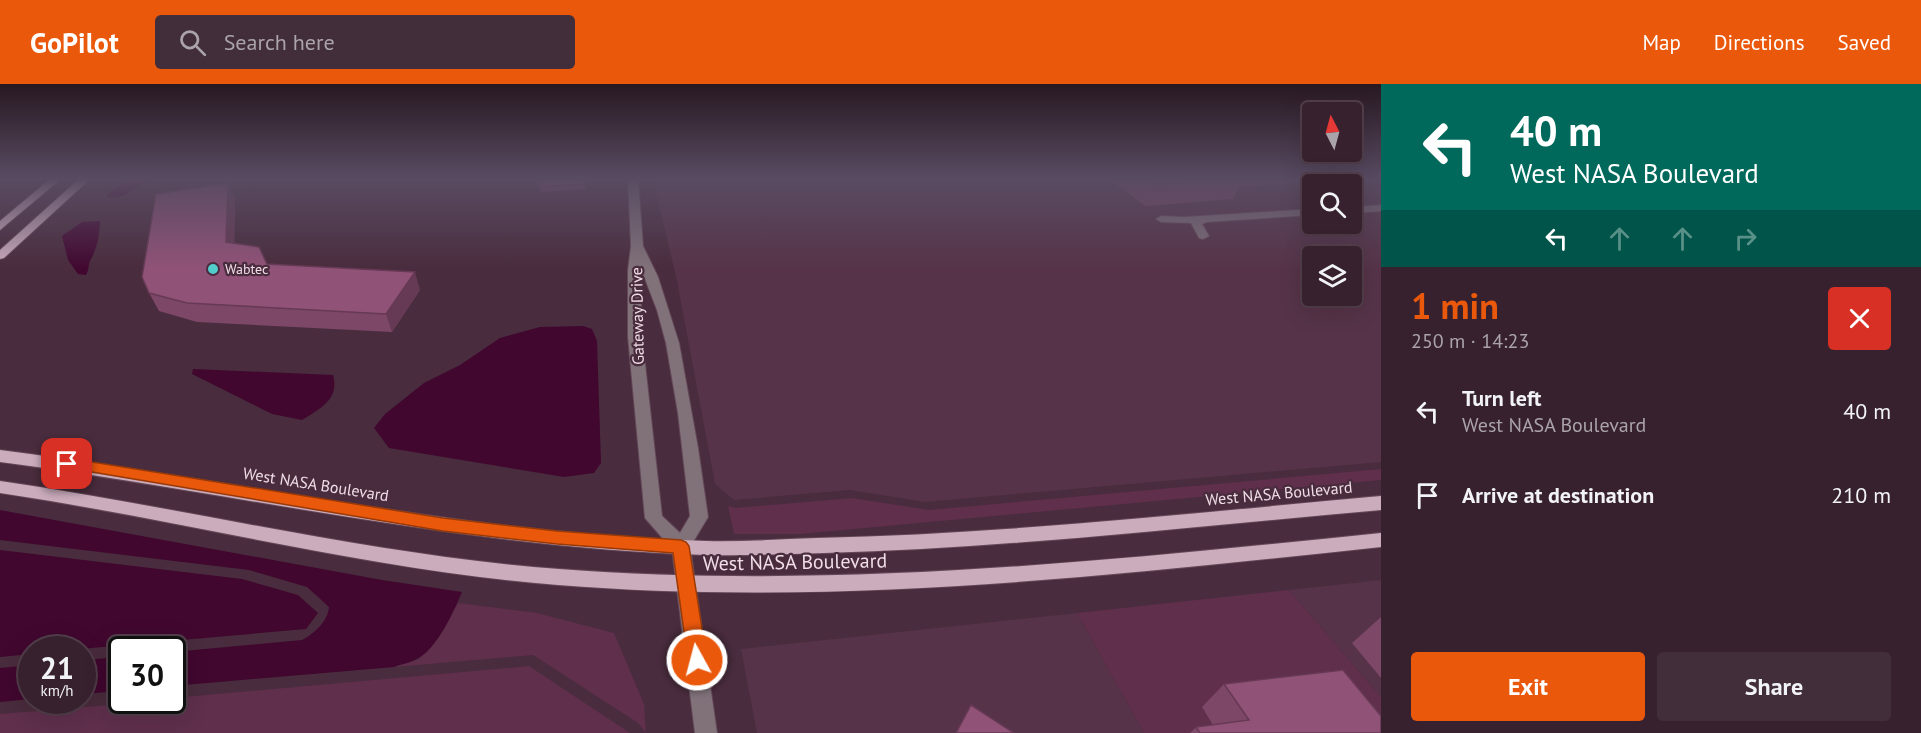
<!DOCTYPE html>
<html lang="en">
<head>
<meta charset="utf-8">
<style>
  :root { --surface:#37212e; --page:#422e3a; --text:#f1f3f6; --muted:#aaa3aa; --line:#513e4a; --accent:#ea580c }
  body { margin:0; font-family:"PT Sans",sans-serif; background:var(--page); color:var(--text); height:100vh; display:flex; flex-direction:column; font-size:22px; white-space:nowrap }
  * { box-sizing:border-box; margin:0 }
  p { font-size:20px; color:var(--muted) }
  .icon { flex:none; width:33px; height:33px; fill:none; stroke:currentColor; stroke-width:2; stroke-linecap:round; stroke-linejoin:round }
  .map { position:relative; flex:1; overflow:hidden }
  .side { display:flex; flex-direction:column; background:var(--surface); width:540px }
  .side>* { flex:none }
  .guide { background:#00695c; color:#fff; overflow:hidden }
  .needle { width:39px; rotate:354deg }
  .fabs { position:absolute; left:1302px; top:18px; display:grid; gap:12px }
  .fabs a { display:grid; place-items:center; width:60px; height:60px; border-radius:6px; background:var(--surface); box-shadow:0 6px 24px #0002,0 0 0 2px var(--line); font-size:30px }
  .speed { position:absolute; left:18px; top:552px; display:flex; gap:12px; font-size:30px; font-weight:700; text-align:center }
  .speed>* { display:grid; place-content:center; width:78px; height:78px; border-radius:50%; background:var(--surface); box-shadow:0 6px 24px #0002,0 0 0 2px var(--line); line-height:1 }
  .speed small { font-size:15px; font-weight:400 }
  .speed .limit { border:3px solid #111; border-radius:9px; background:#fff; color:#111 }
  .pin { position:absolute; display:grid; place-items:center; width:51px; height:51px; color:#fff; margin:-26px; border-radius:12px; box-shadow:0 3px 9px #0006 }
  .me { position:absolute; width:66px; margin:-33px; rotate:353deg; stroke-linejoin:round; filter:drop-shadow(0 0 4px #0008) }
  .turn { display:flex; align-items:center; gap:21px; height:126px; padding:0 30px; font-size:27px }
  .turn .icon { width:78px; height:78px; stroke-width:2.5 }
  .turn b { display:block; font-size:42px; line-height:51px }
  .lanes { display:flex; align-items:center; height:57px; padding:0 30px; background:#0003; justify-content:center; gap:30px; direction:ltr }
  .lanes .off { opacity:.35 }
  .round { display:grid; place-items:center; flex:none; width:63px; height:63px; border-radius:6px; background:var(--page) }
  .headline { display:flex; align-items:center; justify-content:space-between; height:102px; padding:0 30px }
  h1 { font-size:36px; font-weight:800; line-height:45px; color:var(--accent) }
  .action { display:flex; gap:12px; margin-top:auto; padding:12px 30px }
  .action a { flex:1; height:69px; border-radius:6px; background:var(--accent); color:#fff; font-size:24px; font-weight:800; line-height:69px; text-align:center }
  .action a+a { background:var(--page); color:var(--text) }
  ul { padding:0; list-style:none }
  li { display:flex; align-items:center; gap:18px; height:84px; padding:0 30px }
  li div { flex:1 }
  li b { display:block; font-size:22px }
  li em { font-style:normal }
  header { display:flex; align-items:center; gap:36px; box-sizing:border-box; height:84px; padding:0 30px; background:var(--accent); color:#fff }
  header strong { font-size:28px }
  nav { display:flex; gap:33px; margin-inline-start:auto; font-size:21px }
  .search { width:420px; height:54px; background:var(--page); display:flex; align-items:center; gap:15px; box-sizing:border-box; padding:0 21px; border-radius:6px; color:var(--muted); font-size:22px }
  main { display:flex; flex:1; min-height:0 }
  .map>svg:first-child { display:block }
  .built { fill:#563348; fill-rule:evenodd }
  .green { fill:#5f2f4c }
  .water { fill:#41072f }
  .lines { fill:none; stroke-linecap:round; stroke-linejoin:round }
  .minor-casing { stroke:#644858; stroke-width:2 }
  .major-casing { stroke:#644858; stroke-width:2 }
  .minor { fill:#81727a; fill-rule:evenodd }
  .major { fill:#cbacbd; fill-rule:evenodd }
  .wall { fill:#7d4767 }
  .shaded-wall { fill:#663954 }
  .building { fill:#915278; stroke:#663954; stroke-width:1.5 }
  .route { fill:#ea580c; stroke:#983908; stroke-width:1.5 }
  .poi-dot { fill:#52cdcc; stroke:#492c3d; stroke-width:2 }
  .labels { text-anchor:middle; stroke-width:4.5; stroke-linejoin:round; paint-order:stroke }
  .far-poi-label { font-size:14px; fill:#f0dde7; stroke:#492c3d; text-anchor:start }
  .street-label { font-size:16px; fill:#f0dde7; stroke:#492c3d }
  .near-street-label { font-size:20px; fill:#f0dde7; stroke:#492c3d }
</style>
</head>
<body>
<header>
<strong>GoPilot</strong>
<div class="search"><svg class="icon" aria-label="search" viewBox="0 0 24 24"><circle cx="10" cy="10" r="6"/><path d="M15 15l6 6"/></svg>Search here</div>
<nav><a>Map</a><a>Directions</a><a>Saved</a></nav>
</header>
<main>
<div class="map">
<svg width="1381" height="649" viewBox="0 0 1381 649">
  <rect width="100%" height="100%" fill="#492c3d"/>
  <path class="built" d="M 653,95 L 1381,95 L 1381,378 L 925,418 L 850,406 L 734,416 L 715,400 L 677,197 ZM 1312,100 L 1352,100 L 1352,140 L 1312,140 ZM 1312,172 L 1352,172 L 1352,212 L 1312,212 Z
    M 1381,496 L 1381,613 L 1289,506 Z
    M 1077,529 L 1144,649 L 757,649 L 741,565 Z"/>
  <path class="green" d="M 1381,385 L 1381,396 L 801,450 L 734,450 L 728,422 L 735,424 L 852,414 L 929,426 Z
    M 1289,506 L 1381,613 L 1381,649 L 1144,649 L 1077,529 Z
    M 458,519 L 537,529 L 614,549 L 644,620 L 646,649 L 638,639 L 533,571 L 394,583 L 419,575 L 437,555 Z
    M 529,582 L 630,649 L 0,649 L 0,630 L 172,616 L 173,614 Z"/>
  <path class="water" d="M 128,95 L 153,95 L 123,112 L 108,114 L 107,111 Z
    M 100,137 C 99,153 98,162 90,177 C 88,182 89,186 86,191 L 78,190 L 68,176 L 62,152 L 82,138 Z
    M 583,242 L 592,245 L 597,257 L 601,379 L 594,389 L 564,393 L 389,364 L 374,344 L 385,330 L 424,299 L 460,281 L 500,254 L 540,243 Z
    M 193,285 L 333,291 C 340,315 320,325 302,336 L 272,330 L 192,290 Z
    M 0,426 L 382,496 L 462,508 C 454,527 437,565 417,575 C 410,579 401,580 394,583 L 173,602 L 173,568 L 302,556 C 314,550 328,537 329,523 L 307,503 L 249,486 L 0,456 Z
    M 0,466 L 242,495 L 298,511 L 318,529 L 306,545 L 80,565 L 32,566 L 31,570 L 0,573 Z
    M 121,573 L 121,607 L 83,610 L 83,576 Z
    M 31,581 L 31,615 L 0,618 L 0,584 Z"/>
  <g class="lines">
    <g class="minor-casing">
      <path id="minor" d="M 628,95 L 638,95 L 643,162 L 658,193 L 679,259 L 698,364 L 708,433 L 690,463 L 717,649 L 695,649 L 672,465 L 645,434 L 628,253 L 628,186 L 631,162 ZM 640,182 L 657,226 L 666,259 L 678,329 L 690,432 L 680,449 L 662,432 L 642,253 Z
        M 1381,121 L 1381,127 L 1352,129 L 1352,123 Z
        M 1312,125 L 1312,131 L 1207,138 L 1202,140 L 1209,152 L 1203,155 L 1199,154 L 1191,139 L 1161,138 L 1156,135 L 1161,132 L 1184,133 Z"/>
    </g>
    <g class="major-casing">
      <path id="major" d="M 50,95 L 61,95 L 0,146 L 0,137 Z
        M 79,95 L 90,95 L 4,174 L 0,175 L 0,166 Z
        M 0,366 C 235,396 468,450 706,457 C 743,458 780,455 817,454 C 1006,450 1193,429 1381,412 L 1381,426 C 1196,442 1010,464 824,469 C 785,470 745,472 706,471 C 468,464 235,409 0,378 Z
        M 0,397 C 187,424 370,471 559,485 C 834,506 1108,477 1381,449 L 1381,463 C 1108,492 834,523 558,501 C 370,486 187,437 0,409 Z"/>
    </g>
    <use href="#minor" class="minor"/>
    <use href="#major" class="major"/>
  </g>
  <path class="wall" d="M 536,95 L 585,95 L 586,105 L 541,108 L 540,102 L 536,101 Z
    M 1110,95 L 1333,95 L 1333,96 L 1239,103 L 1233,115 L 1145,122 Z
    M 228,99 L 235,115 L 234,160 L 267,180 L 420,206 L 392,248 L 197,238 L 159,227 L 149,209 Z
    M 1381,533 L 1381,594 L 1352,559 Z
    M 1224,600 L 1381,649 L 1190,649 L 1196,643 L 1213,641 L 1202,623 Z"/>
  <path class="shaded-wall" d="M 228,99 L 235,115 L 234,176 L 226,158 Z
    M 415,188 L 420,206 L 392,248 L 386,230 Z"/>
  <path class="building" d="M 536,95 L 585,95 L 586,100 L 540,103 L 541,96 Z
    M 1147,95 L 1224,95 L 1155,100 Z
    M 228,99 L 226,158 L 259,163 L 267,180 L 415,188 L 386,230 L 187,219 L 149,209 L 142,193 L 156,110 Z
    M 1343,586 L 1381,632 L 1381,649 L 1200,649 L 1196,643 L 1249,636 L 1224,600 Z
    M 971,621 L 1014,649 L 956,649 Z"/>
  <linearGradient id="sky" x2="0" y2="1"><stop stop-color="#281822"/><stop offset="0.51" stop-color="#594b62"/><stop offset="1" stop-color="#594b62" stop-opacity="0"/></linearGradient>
  <rect width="1381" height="186" fill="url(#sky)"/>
  <path class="route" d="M 67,374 L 443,434 L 557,447 L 681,456 L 686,458 L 689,462 L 707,576 L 704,583 L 697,585 L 691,583 L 688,576 L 673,469 L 557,460 L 443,447 L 62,383 L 60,380 L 62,376 Z"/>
  <circle class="poi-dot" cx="213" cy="185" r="6"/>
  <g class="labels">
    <g class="far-poi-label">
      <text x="225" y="190">Wabtec</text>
    </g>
    <g class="street-label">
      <text transform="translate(637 232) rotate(-91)" y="6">Gateway Drive</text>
      <text transform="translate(316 400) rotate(9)" y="6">West NASA Boulevard</text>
      <text transform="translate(1279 409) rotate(-5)" y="6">West NASA Boulevard</text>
    </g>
    <g class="near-street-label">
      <text transform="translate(795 478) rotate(-1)" y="7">West NASA Boulevard</text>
    </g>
  </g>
</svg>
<div class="fabs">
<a><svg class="needle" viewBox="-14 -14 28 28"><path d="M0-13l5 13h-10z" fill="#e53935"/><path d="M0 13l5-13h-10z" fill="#aaa3aa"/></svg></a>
<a><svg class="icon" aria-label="search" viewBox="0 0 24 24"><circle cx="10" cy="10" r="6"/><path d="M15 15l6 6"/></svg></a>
<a><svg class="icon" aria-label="layers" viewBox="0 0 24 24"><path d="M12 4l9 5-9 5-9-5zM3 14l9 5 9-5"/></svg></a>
</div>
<div class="speed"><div>21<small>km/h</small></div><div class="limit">30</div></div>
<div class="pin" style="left:67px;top:380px;background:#d93025"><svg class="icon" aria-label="arrive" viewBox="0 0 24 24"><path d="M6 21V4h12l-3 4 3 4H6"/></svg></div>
<svg class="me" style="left:697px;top:576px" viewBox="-20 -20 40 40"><circle r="17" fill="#ea580c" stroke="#fff" stroke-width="3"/><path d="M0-11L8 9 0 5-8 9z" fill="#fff"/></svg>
</div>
<section class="side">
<div class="guide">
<div class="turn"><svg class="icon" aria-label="left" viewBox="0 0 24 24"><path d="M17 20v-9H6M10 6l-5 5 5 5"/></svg><div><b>40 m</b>West NASA Boulevard</div></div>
<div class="lanes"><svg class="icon" aria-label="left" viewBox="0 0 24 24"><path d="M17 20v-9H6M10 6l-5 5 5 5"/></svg><svg class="icon off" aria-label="ahead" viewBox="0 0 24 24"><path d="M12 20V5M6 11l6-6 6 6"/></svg><svg class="icon off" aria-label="ahead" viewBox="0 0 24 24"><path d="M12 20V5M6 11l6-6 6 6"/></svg><svg class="icon off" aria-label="right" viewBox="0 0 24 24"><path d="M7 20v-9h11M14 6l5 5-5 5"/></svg></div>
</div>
<div class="headline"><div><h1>1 min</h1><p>250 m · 14:23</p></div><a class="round" style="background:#d93025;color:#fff"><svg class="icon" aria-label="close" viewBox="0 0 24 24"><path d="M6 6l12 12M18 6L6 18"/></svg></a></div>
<ul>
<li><svg class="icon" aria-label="left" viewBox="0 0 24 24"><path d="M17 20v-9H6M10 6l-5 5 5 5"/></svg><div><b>Turn left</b><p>West NASA Boulevard</p></div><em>40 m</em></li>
<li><svg class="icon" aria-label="arrive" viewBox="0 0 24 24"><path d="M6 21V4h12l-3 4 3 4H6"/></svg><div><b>Arrive at destination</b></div><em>210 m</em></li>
</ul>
<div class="action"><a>Exit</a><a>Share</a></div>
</section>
</main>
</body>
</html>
